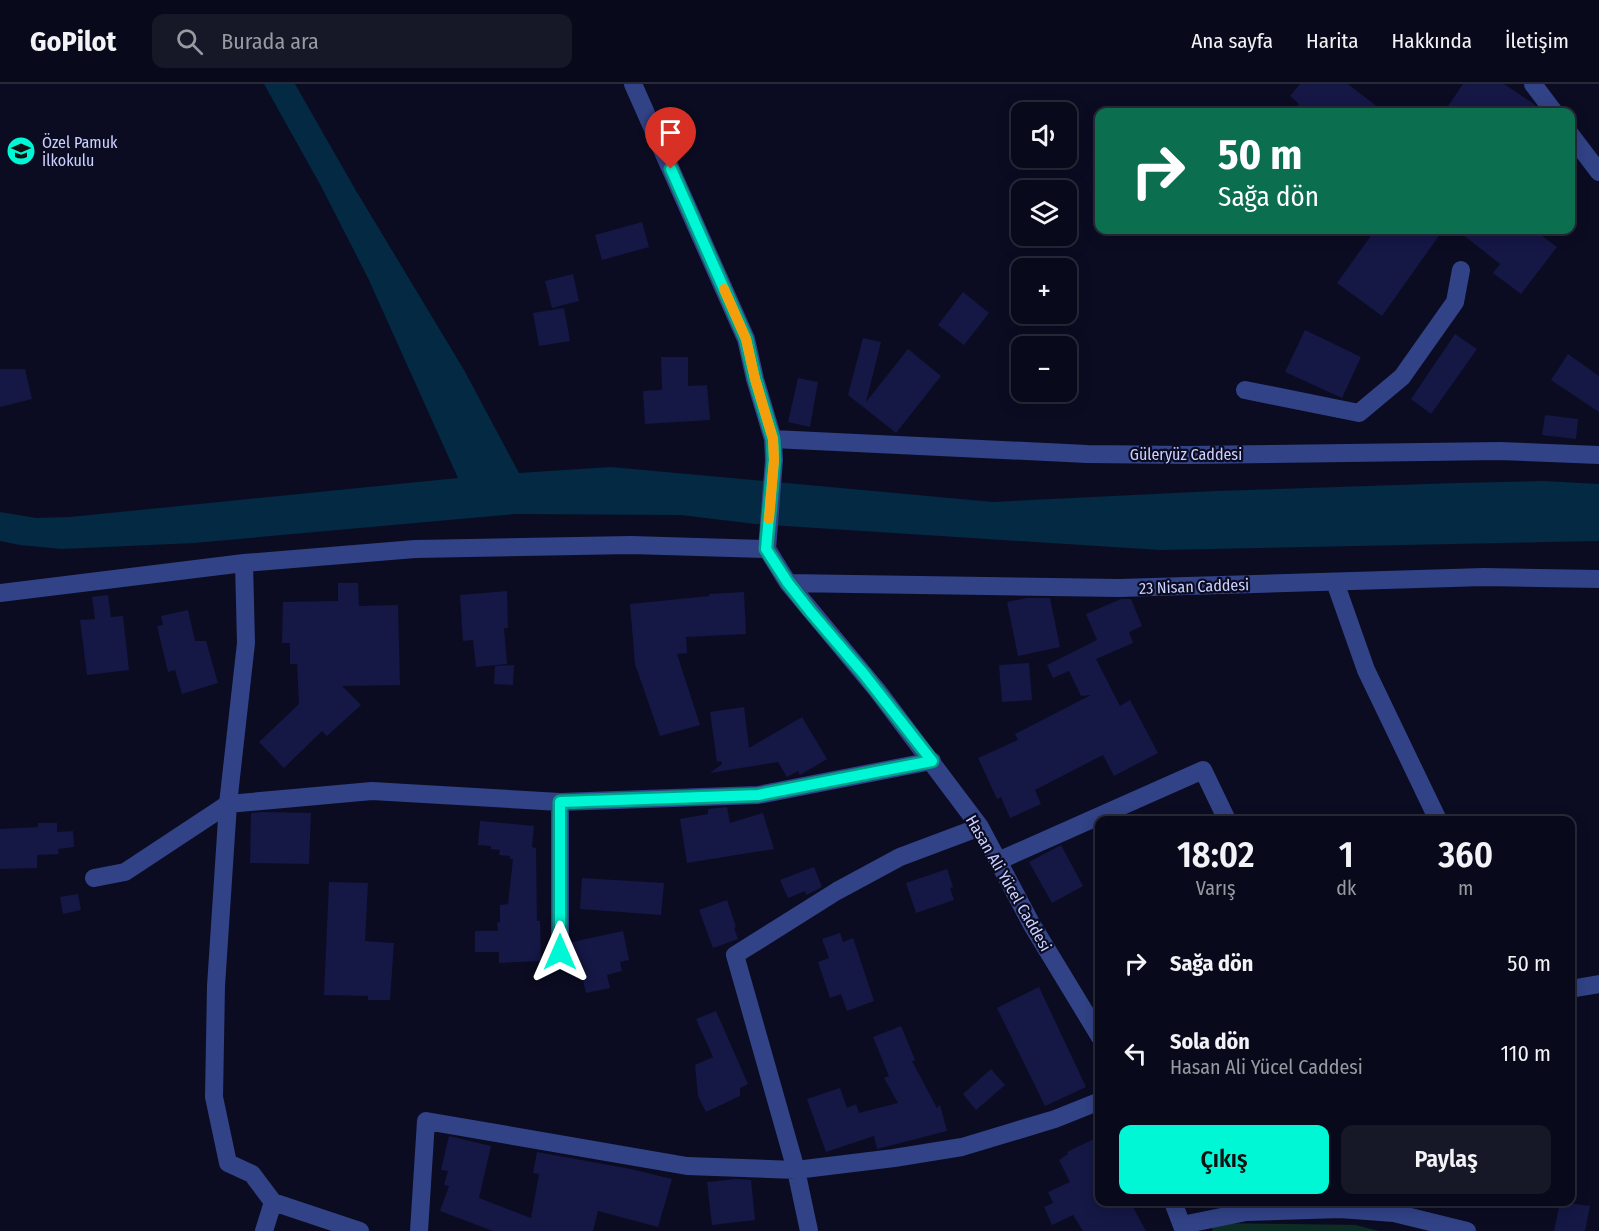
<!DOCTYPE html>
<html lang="tr">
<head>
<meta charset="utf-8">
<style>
  :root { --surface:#08091a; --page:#161727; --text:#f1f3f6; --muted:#989aa2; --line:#292a39; --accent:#00f7d5 }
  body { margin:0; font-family:"Fira Sans Condensed",sans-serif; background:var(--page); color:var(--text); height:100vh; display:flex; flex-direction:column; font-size:22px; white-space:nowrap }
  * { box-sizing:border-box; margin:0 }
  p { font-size:20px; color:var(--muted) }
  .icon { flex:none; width:33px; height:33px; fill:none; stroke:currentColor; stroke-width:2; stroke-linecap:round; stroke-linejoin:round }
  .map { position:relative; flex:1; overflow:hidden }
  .sheet { position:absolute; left:1095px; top:732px; width:480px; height:390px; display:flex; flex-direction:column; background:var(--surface); border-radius:12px; box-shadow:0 3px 15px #0003,0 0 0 2px var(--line) }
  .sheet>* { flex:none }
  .guide { position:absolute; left:1095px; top:24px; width:480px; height:126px; border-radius:12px; box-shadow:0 3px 15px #0003,0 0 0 2px var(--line); background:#0b6e4f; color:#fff; overflow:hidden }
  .controls { position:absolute; left:1011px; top:18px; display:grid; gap:12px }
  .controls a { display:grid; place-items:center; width:66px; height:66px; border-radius:12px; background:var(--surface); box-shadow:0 3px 15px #0003,0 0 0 2px var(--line); font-size:30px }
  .pin { position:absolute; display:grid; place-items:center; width:51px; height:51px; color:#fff; margin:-62px -26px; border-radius:50% 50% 50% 0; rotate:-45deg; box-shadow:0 0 6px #0007 }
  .pin .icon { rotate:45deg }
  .me { position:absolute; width:66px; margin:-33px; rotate:0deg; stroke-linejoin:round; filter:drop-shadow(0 0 4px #0008) }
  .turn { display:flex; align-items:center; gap:21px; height:126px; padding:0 24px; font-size:27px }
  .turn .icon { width:78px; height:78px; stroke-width:2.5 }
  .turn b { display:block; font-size:42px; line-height:51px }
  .eta { display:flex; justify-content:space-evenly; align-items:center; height:102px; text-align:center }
  .eta b { font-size:36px; font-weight:600; line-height:42px }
  .cta { display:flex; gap:12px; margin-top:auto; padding:12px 24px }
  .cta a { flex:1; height:69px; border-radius:12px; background:var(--accent); color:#111; font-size:24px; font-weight:600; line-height:69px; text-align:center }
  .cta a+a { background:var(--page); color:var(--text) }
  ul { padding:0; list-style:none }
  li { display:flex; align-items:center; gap:18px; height:90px; padding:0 24px }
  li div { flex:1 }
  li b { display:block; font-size:22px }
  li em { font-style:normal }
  header { display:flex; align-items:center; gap:36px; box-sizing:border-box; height:84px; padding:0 30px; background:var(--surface); border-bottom:2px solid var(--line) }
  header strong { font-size:28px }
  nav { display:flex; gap:33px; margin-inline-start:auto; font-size:21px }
  .search { width:420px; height:54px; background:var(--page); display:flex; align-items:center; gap:15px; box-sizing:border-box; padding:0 21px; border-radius:12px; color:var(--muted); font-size:22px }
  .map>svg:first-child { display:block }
  .green { fill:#0d2d24 }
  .water { fill:#042942 }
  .building { fill:#151745 }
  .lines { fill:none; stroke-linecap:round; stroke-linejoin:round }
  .minor { stroke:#314286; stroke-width:18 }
  .route-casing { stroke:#00a18a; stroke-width:15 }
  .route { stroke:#00f7d5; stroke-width:10 }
  .slow { stroke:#f59e0b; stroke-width:10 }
  .labels { text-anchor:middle; stroke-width:4.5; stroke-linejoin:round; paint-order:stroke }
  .poi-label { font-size:16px; fill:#ccd2ff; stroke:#0b0c22; text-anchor:start }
  .street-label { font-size:16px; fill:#ccd2ff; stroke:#0b0c22 }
</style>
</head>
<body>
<header>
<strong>GoPilot</strong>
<div class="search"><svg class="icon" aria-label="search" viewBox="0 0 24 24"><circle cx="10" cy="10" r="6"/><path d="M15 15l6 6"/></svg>Burada ara</div>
<nav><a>Ana sayfa</a><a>Harita</a><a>Hakkında</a><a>İletişim</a></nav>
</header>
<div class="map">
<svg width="1599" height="1147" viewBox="0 0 1599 1147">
  <rect width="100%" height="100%" fill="#0b0c22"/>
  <path class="green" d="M 1210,1139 L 1355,1141 L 1379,1147 L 1213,1147 Z"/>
  <path class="water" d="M 264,0 L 295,0 L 355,105 L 464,286 L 519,389 L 611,383 L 993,418 L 1216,407 L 1457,399 L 1543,397 L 1599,400 L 1599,457 L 1160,466 L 755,440 L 681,431 L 515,430 L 194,459 L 62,465 L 20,461 L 0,457 L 0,428 L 36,434 L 70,433 L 458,394 L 368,194 L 322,104 Z"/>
  <path class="building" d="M 1300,0 L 1348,0 L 1384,28 L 1291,28 L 1299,20 L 1290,12 Z
    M 1463,0 L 1504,0 L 1534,20 L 1540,28 L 1444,28 Z
    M 642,138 L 649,163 L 602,176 L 595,151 Z
    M 1375,146 L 1443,146 L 1382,232 L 1337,199 Z
    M 1457,146 L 1534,146 L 1557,163 L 1521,210 L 1493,189 L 1500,180 Z
    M 573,190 L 579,217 L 552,224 L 545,197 Z
    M 963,208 L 989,229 L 964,261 L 938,241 Z
    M 564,224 L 570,257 L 539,262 L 533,229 Z
    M 1305,246 L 1361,273 L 1342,314 L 1285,288 Z
    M 1455,250 L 1477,265 L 1431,330 L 1411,315 Z
    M 863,254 L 881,258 L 866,318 L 908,265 L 941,292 L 896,349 L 848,311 Z
    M 1568,270 L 1599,292 L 1599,328 L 1551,296 Z
    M 661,273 L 688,273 L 688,302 L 707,301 L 710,336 L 645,340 L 643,307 L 662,306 Z
    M 0,285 L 25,285 L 32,315 L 0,323 Z
    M 798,294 L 818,298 L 810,343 L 788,338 Z
    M 1545,331 L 1578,335 L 1576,355 L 1542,351 Z
    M 338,499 L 358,499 L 359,522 L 398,521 L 400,601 L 342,602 L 361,621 L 327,652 L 322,647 L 284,684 L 259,658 L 299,620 L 297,580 L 290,580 L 290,559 L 282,559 L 283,518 L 338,517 Z
    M 507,507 L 508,544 L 504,544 L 507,580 L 476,583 L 473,556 L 463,557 L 460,511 Z
    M 744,508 L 746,550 L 686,553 L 687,569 L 677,570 L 700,641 L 660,652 L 635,580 L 630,520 L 709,512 L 709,510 Z
    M 108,511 L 111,533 L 123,532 L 129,586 L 87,591 L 80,536 L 95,535 L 92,513 Z
    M 1027,514 L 1050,514 L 1060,563 L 1018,572 L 1007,518 Z
    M 1121,515 L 1131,515 L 1142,542 L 1129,548 L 1133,559 L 1096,575 L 1120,622 L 1130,616 L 1158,669 L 1114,692 L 1103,671 L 1035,706 L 1041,720 L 1010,734 L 1001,713 L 997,715 L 978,674 L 1018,656 L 1015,650 L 1091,611 L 1081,612 L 1069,587 L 1053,594 L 1047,581 L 1097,556 L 1086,530 Z
    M 188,526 L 195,557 L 206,557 L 218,599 L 182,610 L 175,586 L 168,588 L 157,542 L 163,541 L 161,532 Z
    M 1029,579 L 1032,616 L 1002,618 L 999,581 Z
    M 514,581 L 513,601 L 494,600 L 495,582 Z
    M 744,623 L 749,664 L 802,633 L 827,675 L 800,691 L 798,687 L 787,693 L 778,678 L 710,689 L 722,680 L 721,677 L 717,678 L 710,628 Z
    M 727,723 L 730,739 L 763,729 L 774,765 L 687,779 L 680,735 L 708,730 L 708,725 Z
    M 262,728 L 311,729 L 309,780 L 250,779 L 251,729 Z
    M 480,737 L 534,742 L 532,763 L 536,764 L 537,837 L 540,837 L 541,877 L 499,879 L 499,868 L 475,868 L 475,847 L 498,847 L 497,839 L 500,838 L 500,821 L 508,820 L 513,775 L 510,775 L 510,772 L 499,771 L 500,766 L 491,765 L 491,762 L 478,761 Z
    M 38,739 L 57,739 L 57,748 L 73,747 L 74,763 L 58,765 L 59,770 L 37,771 L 37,784 L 0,785 L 0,745 L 38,743 Z
    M 1061,761 L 1083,802 L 1052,819 L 1029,778 Z
    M 814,783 L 822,803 L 806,811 L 805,807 L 788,814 L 780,796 Z
    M 947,785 L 953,803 L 950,804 L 954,816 L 916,829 L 906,799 Z
    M 582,794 L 664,799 L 661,831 L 580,825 Z
    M 329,798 L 368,799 L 365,857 L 394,859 L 390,916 L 368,916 L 368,912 L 324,911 Z
    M 78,810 L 81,826 L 63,830 L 60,813 Z
    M 727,816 L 736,843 L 734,844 L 738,855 L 713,864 L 699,826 Z
    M 623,847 L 629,876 L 620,878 L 622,887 L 607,891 L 610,904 L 586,909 L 583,896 L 580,896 L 572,858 Z
    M 840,849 L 843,858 L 853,854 L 874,917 L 847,927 L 841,910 L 830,914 L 818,878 L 829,874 L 822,855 Z
    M 1039,903 L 1086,1003 L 1045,1022 L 997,924 Z
    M 716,927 L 748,1000 L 740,1004 L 740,1012 L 706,1028 L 698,1012 L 695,981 L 713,973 L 696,935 Z
    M 901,942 L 915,976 L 912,977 L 937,1024 L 940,1021 L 947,1047 L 877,1065 L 874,1052 L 826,1068 L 807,1015 L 840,1004 L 847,1024 L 856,1020 L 859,1029 L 898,1019 L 884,994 L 889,992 L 873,953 Z
    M 991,985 L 1005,1001 L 976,1026 L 963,1010 Z
    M 449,1052 L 491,1062 L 479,1114 L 531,1134 L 539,1090 L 533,1089 L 537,1068 L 631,1085 L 672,1095 L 658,1143 L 598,1127 L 593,1147 L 493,1147 L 440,1127 L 449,1102 L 444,1101 L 448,1087 L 441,1086 Z
    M 1100,1052 L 1100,1118 L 1130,1118 L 1146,1147 L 1083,1147 L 1073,1131 L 1052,1141 L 1044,1123 L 1053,1119 L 1048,1108 L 1070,1098 L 1059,1076 L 1068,1070 L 1067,1068 Z
    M 737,1095 L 751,1096 L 755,1136 L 712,1141 L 707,1098 Z
    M 1560,1118 L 1590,1122 L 1585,1147 L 1554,1147 Z"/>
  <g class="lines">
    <path class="minor" d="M 633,0 L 746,255 L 755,295 L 773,355 L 774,376 L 767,465 L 788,499 L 877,606 L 980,743 L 1032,841 L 1100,953
      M 1533,0 L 1554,28
      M 1570,50 L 1599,88
      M 1245,306 L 1359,329 L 1402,293 L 1455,218 L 1461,186
      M 773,355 L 1087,370 L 1188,371 L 1500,367 L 1599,371
      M 244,479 L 246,559 L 228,720 L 216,902 L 214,1013 L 228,1079 L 252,1090 L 273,1118 L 360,1147
      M 1335,498 L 1366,586 L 1438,736
      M 788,499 L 1119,504 L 1484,493 L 1599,495
      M 0,509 L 244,479 L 415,465 L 631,461 L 767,465
      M 998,777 L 1203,686 L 1227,736
      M 94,794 L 125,788 L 228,720 L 372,707 L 560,718 L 758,711 L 932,677
      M 560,868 L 560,718
      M 1570,905 L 1599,900
      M 1173,1118 L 1184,1147
      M 1182,1141 L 1246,1128 L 1340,1125 L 1394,1129 L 1467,1147
      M 264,1147 L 273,1118
      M 419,1147 L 426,1037 L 687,1082 L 796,1086 L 894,1074 L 962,1063 L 1055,1035 L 1100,1017
      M 809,1147 L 796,1086 L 735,871 L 837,807 L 900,773 L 980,743"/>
  </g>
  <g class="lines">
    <g class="route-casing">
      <path id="route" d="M 560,868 L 560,718 L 758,711 L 932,677 L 863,589 L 810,527 L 788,499 L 766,465 L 774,376 L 773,355 L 755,295 L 746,255 L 671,85"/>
    </g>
    <use href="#route" class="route"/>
    <path class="slow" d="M 724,205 L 746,255 L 755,295 L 773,355 L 774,376 L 769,435"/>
  </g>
  <defs>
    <g id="school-disc" transform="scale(1.5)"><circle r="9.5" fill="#00f7d5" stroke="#0b0c22"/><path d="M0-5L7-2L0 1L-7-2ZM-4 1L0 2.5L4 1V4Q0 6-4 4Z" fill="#111"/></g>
  </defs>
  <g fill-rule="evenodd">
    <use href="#school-disc" x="21" y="67"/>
  </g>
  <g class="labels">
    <g class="poi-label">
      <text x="42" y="64">Özel Pamuk<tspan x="42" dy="18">İlkokulu</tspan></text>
    </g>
    <g class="street-label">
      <text x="1186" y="376">Güleryüz Caddesi</text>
      <text transform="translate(1194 502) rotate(-2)" y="6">23 Nisan Caddesi</text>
      <text transform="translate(1009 799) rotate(60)" y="6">Hasan Ali Yücel Caddesi</text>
    </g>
  </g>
</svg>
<div class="controls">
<a><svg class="icon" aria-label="sound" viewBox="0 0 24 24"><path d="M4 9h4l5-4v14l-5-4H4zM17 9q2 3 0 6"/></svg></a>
<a><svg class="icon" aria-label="layers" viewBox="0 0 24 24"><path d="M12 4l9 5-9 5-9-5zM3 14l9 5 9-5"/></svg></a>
<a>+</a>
<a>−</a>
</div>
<div class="pin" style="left:671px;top:85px;background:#d93025"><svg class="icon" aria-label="arrive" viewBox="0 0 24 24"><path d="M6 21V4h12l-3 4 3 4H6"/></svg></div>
<svg class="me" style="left:560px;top:868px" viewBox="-20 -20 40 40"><path d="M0-17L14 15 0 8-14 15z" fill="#00f7d5" stroke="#fff" stroke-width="4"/></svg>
<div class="guide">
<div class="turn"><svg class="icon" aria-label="right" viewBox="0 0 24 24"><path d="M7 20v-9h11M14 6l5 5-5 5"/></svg><div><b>50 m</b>Sağa dön</div></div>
</div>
<section class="sheet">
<div class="eta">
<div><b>18:02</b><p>Varış</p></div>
<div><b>1</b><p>dk</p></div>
<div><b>360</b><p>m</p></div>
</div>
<ul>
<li><svg class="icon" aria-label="right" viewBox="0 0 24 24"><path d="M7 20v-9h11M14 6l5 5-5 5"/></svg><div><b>Sağa dön</b></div><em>50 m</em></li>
<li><svg class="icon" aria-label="left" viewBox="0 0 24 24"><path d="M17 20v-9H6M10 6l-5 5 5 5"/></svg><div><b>Sola dön</b><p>Hasan Ali Yücel Caddesi</p></div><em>110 m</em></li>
</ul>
<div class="cta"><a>Çıkış</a><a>Paylaş</a></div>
</section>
</div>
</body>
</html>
